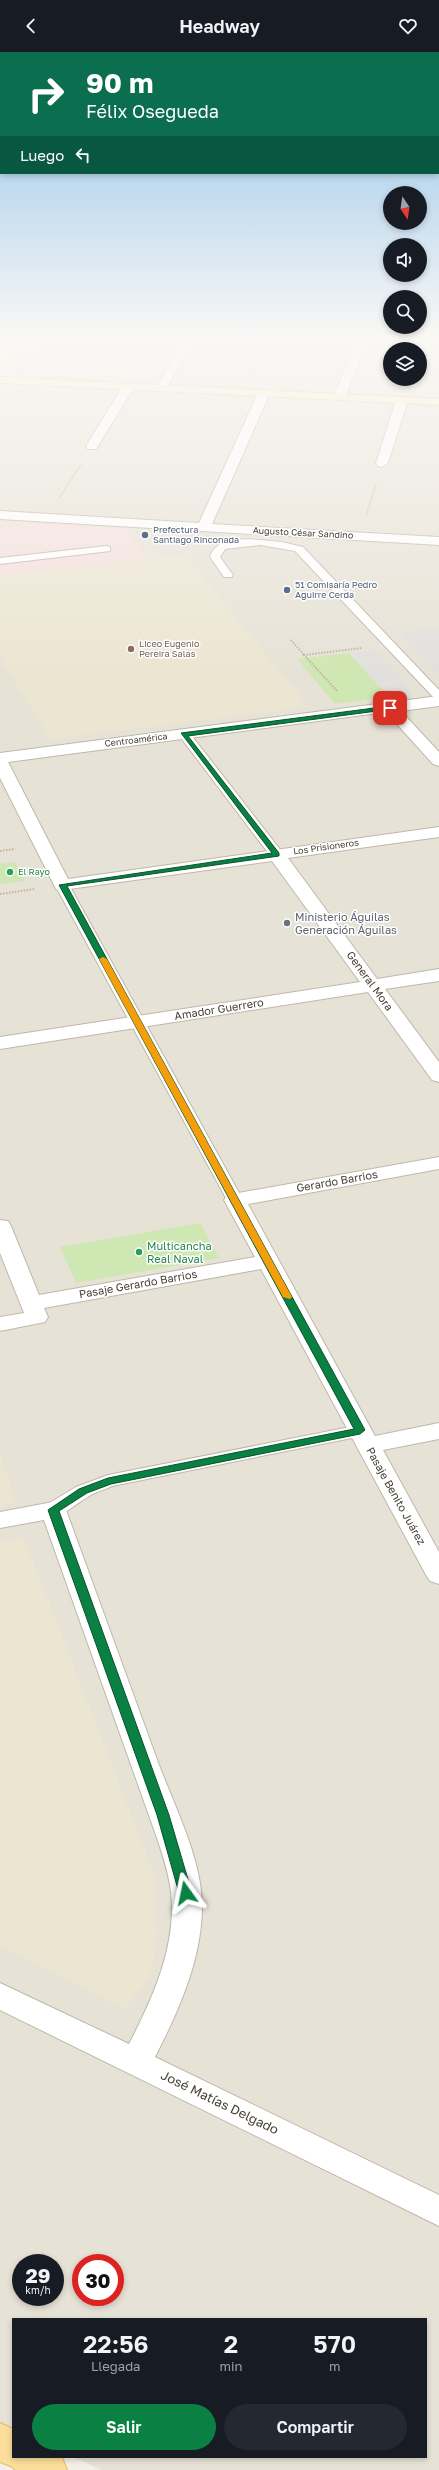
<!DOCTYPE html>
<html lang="es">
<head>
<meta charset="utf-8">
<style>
  :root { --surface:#171b24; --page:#242831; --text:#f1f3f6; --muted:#9ea1a6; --accent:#0b8043 }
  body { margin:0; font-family:"Golos Text",sans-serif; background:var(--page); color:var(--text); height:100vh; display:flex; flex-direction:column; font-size:15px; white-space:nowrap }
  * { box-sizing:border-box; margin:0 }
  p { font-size:13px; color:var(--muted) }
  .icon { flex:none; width:22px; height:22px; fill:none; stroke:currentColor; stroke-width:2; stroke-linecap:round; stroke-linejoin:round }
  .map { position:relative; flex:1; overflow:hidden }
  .sheet { position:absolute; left:12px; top:2266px; width:415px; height:140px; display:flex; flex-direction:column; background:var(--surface); border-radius:0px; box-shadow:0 2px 6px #0003 }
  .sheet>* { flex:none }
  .top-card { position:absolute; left:0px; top:0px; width:439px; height:122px; box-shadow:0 2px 6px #0003; background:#0b6e4f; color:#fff; overflow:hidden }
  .needle { width:26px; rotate:167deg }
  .fabs { position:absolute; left:383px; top:134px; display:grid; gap:8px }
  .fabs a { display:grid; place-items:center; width:44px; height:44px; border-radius:50%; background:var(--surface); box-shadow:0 2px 6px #0003; font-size:20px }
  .speed { position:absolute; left:12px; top:2202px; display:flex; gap:8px; font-size:20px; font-weight:700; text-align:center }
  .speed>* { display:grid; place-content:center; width:52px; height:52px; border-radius:50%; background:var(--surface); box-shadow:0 2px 6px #0003; line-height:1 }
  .speed small { font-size:10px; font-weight:400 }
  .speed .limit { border:6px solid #d22; background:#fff; color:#111 }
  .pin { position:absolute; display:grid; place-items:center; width:34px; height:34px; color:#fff; margin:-17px; border-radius:8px; box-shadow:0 2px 6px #0006 }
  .me { position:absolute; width:44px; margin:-22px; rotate:348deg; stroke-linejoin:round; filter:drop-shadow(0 0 3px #0008) }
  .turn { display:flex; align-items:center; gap:14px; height:84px; padding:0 20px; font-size:18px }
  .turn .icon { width:52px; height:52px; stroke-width:2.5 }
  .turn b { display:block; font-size:28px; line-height:34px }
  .then { display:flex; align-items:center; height:38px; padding:0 20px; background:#0003; gap:8px; font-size:15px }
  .eta { display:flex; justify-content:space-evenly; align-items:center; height:68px; text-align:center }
  .eta b { font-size:24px; font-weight:600; line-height:28px }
  .cta { display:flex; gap:8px; margin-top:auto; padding:8px 20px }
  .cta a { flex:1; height:46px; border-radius:24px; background:var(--accent); color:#fff; font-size:16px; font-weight:600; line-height:46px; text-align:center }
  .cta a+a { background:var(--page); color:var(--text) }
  header { display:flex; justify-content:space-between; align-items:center; height:52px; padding:0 20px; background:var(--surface); font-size:18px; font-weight:600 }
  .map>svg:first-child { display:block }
  .residential { fill:#e7e2d6; fill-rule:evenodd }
  .commercial { fill:#f5e6d4 }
  .education { fill:#ece5d2 }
  .medical { fill:#f4dfdc }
  .green { fill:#cfe7b2 }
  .parking { fill:#e2e0dc }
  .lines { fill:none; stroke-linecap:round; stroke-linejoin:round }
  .lane-casing { stroke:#bfb7ab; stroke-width:2 }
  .street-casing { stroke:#bfb7ab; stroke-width:2 }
  .secondary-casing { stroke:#d2c399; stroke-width:2 }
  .primary-casing { stroke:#e1bb69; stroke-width:2 }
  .path-far1 { stroke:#c0b39c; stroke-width:1.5; stroke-dasharray:1 1; stroke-linecap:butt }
  .path { stroke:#c0b39c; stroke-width:2; stroke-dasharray:1.5 1.5; stroke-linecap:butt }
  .lane { fill:#fff; fill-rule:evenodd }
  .street { fill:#fff; fill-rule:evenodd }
  .secondary { fill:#fdf0c8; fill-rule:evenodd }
  .primary { fill:#fbde99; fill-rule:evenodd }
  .route { fill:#0b8043; stroke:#07532c }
  .slow { fill:#f59e0b }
  .service-dot { fill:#5c6f8a; stroke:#fff; stroke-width:1.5 }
  .education-dot { fill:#8d6e63; stroke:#fff; stroke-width:1.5 }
  .leisure-dot { fill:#2e9e5b; stroke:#fff; stroke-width:1.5 }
  .worship-dot { fill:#6b7280; stroke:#fff; stroke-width:1.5 }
  .labels { text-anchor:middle; stroke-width:3; stroke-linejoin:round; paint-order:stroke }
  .far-service-label { font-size:9px; fill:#4e5e75; stroke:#fff; text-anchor:start }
  .far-street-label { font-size:9px; fill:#474037; stroke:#fff }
  .far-education-label { font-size:9px; fill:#785e54; stroke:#fff; text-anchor:start }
  .far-leisure-label { font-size:9px; fill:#27864d; stroke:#fff; text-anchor:start }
  .worship-label { font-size:11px; fill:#5b616d; stroke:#fff; text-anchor:start }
  .street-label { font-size:11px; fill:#474037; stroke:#fff }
  .leisure-label { font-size:11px; fill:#27864d; stroke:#fff; text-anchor:start }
  .near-street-label { font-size:13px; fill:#474037; stroke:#fff }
</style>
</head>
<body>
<header><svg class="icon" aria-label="back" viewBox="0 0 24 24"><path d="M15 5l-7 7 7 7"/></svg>Headway<svg class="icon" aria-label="heart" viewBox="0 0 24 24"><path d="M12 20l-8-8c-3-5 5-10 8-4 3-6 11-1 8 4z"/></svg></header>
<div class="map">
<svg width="439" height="2418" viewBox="0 0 439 2418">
  <rect width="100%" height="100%" fill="#f3f0e8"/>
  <path class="residential" d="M 0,283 L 439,283 L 439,2418 L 101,2418 L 74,2405 L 426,2405 L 426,2267 L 13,2267 L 13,2376 L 0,2370 ZM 390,297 L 420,297 L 420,327 L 390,327 ZM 21,2211 L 55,2211 L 55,2245 L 21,2245 ZM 81,2211 L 115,2211 L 115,2245 L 81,2245 Z"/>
  <path class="commercial" d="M 9,283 L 44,283 L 13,322 L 0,322 L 0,294 Z"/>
  <path class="education" d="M 185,503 L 309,655 L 51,687 L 0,606 L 0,523 Z
    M 0,1402 L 16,1450 L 0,1453 Z
    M 24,1486 L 156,1827 L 157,1885 L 150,1926 L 124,1957 L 0,1894 L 0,1491 Z"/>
  <path class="medical" d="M 0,469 L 121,476 L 128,479 L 147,507 L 0,523 Z"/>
  <path class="green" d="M 349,601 L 389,645 L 335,652 L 297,607 Z
    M 15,810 L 25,829 L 0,832 L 0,812 Z
    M 200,1171 L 219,1206 L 76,1231 L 60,1195 Z"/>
  <path class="parking" d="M 439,576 L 439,623 L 400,580 Z
    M 376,598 L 416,642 L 389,645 L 349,601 Z"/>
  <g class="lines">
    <g class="lane-casing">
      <path id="lane" d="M 249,487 L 282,490 L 303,495 L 439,638 L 439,649 L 435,647 L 295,499 L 260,493 L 225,497 L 220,505 L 233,523 L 232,525 L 224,525 L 210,505 C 215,488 234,488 249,487 Z
        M 106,494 L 110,495 L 110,499 L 0,512 L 0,506 Z
        M 184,678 L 188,679 L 282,800 L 284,803 L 282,806 L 272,806 L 178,682 Z
        M 62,829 L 69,833 L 243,1148 L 241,1151 L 229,1151 L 227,1148 L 55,833 Z
        M 360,1373 L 367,1375 L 369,1379 L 367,1383 L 112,1434 C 104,1438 96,1440 89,1444 C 75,1452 62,1467 46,1463 L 43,1458 L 46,1453 L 76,1435 L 108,1423 Z"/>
    </g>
    <g class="street-casing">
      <path id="street" d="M 12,283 L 23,283 L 4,308 L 0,309 L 0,299 Z
        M 189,283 L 199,283 L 165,338 L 157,338 L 155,336 Z
        M 360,283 L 370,283 L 345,345 L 339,348 L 335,347 L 333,345 Z
        M 129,331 L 135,334 L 98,394 L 96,397 L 88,397 L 86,394 L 123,334 Z
        M 264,338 L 270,341 L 212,472 L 439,485 L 439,493 L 0,467 L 0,459 L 199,471 L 258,341 Z
        M 402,345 L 408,348 L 388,411 L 382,415 L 378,414 L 376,411 L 396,348 Z
        M 439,644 L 439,654 L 401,659 L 439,700 L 439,714 L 433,712 L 386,660 L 8,710 L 68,827 L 439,775 L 439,785 L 288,806 L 377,927 L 439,917 L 439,929 L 385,937 L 439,1010 L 439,1030 L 432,1028 L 368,940 L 0,997 L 0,985 L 360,930 L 272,809 L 62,838 L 56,837 L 0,726 L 0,701 Z
        M 439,1105 L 439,1117 L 248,1152 L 375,1384 L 439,1371 L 439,1387 L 383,1398 L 439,1500 L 439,1532 L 430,1529 L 426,1523 L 261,1217 L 44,1256 L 48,1265 L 45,1270 L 0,1279 L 0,1265 L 24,1261 L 0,1201 L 0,1168 L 8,1169 L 11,1174 L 39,1243 L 255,1205 L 224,1148 L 227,1143 Z
        M 53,1450 L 62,1452 L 66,1458 C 97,1543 128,1628 159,1713 C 175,1755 202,1808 202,1854 C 202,1907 179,1958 155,2005 L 439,2143 L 439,2174 L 0,1958 L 0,1931 L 129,1992 C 153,1946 177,1893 171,1840 C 169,1822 163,1804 157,1786 L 44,1468 L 0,1476 L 0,1460 Z"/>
    </g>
    <g class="secondary-casing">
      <path id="secondary" d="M 0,325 L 439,347 L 439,353 L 0,331 Z"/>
    </g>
    <g class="primary-casing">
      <path id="primary" d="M 0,2371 L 13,2377 L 13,2405 L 62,2405 L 67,2418 L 15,2418 L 13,2415 L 0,2410 Z"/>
    </g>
    <path class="path-far1" d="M 60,445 L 81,412
      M 366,464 L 376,432"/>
    <path class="path" d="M 291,588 L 304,603
      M 337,639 L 304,603 L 362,596
      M 0,799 L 15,797
      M 0,842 L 35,837"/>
    <use href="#lane" class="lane"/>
    <use href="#street" class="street"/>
    <use href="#secondary" class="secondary"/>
    <use href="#primary" class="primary"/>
  </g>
  <linearGradient id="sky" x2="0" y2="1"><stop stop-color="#8dc0ea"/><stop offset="0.46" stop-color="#faf8f5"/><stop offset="1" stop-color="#faf8f5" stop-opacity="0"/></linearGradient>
  <rect width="439" height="621" fill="url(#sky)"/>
  <path class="route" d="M 390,654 L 392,657 L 188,684 L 279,801 L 279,804 L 67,834 L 365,1378 L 360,1382 L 111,1432 L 87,1441 L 59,1459 L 169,1763 L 192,1841 L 186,1846 L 179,1841 L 157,1763 L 48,1458 L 79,1437 L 108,1426 L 354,1377 L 59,833 L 272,801 L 181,681 Z"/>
  <path class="slow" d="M 103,905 L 107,907 L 292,1245 L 290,1247 L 283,1245 L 99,907 Z"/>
  <g class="service-dot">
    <circle cx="145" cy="483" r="4"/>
    <circle cx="287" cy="538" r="4"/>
  </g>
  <circle class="education-dot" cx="131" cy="597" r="4"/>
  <g class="leisure-dot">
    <circle cx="10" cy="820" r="4"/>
    <circle cx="139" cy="1200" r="4"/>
  </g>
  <circle class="worship-dot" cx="287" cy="871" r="4"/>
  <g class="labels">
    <g class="far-service-label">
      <text x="153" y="481">Prefectura<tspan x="153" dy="10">Santiago Rinconada</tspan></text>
      <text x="295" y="536">51 Comisaría Pedro<tspan x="295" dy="10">Aguirre Cerda</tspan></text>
    </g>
    <g class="far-street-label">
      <text transform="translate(303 481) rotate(3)" y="3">Augusto César Sandino</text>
      <text transform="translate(136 688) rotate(-7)" y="3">Centroamérica</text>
      <text transform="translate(326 795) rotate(-8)" y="3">Los Prisioneros</text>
    </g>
    <g class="far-education-label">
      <text x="139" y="595">Liceo Eugenio<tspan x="139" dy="10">Pereira Salas</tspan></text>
    </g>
    <g class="far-leisure-label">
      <text x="18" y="823">El Rayo</text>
    </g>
    <g class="worship-label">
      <text x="295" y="869">Ministerio Águilas<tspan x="295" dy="13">Generación Águilas</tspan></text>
    </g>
    <g class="street-label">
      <text transform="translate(370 929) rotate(54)" y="4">General Mora</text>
      <text transform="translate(219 957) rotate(-9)" y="4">Amador Guerrero</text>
      <text transform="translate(337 1129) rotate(-10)" y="4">Gerardo Barrios</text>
      <text transform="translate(138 1232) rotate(-10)" y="4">Pasaje Gerardo Barrios</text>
      <text transform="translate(396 1444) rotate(61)" y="4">Pasaje Benito Juárez</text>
    </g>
    <g class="leisure-label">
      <text x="147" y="1198">Multicancha<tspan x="147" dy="13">Real Naval</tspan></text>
    </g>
    <g class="near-street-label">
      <text transform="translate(220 2050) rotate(26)" y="5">José Matías Delgado</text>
    </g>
  </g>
</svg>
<div class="fabs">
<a><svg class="needle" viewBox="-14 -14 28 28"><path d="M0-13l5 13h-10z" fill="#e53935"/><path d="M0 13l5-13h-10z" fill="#9ea1a6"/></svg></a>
<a><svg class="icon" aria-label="sound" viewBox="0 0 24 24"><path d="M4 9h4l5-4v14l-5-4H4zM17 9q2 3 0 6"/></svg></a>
<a><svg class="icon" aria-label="search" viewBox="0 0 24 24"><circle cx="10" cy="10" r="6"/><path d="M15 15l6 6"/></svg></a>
<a><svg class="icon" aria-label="layers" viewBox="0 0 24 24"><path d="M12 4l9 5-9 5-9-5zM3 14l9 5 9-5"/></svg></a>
</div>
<div class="speed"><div>29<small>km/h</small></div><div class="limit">30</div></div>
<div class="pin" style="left:390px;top:656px;background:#d93025"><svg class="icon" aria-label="arrive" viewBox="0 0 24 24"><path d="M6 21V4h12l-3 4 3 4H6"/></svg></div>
<svg class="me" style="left:186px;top:1841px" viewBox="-20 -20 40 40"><path d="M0-17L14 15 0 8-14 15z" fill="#0b8043" stroke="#fff" stroke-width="4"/></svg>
<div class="top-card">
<div class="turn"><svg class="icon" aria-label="right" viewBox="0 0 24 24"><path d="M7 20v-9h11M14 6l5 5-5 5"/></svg><div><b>90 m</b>Félix Osegueda</div></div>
<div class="then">Luego<svg class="icon" aria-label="left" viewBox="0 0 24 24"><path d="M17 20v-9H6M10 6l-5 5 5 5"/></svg></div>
</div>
<section class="sheet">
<div class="eta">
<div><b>22:56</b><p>Llegada</p></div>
<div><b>2</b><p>min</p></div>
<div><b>570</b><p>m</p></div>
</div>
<div class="cta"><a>Salir</a><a>Compartir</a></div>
</section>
</div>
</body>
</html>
